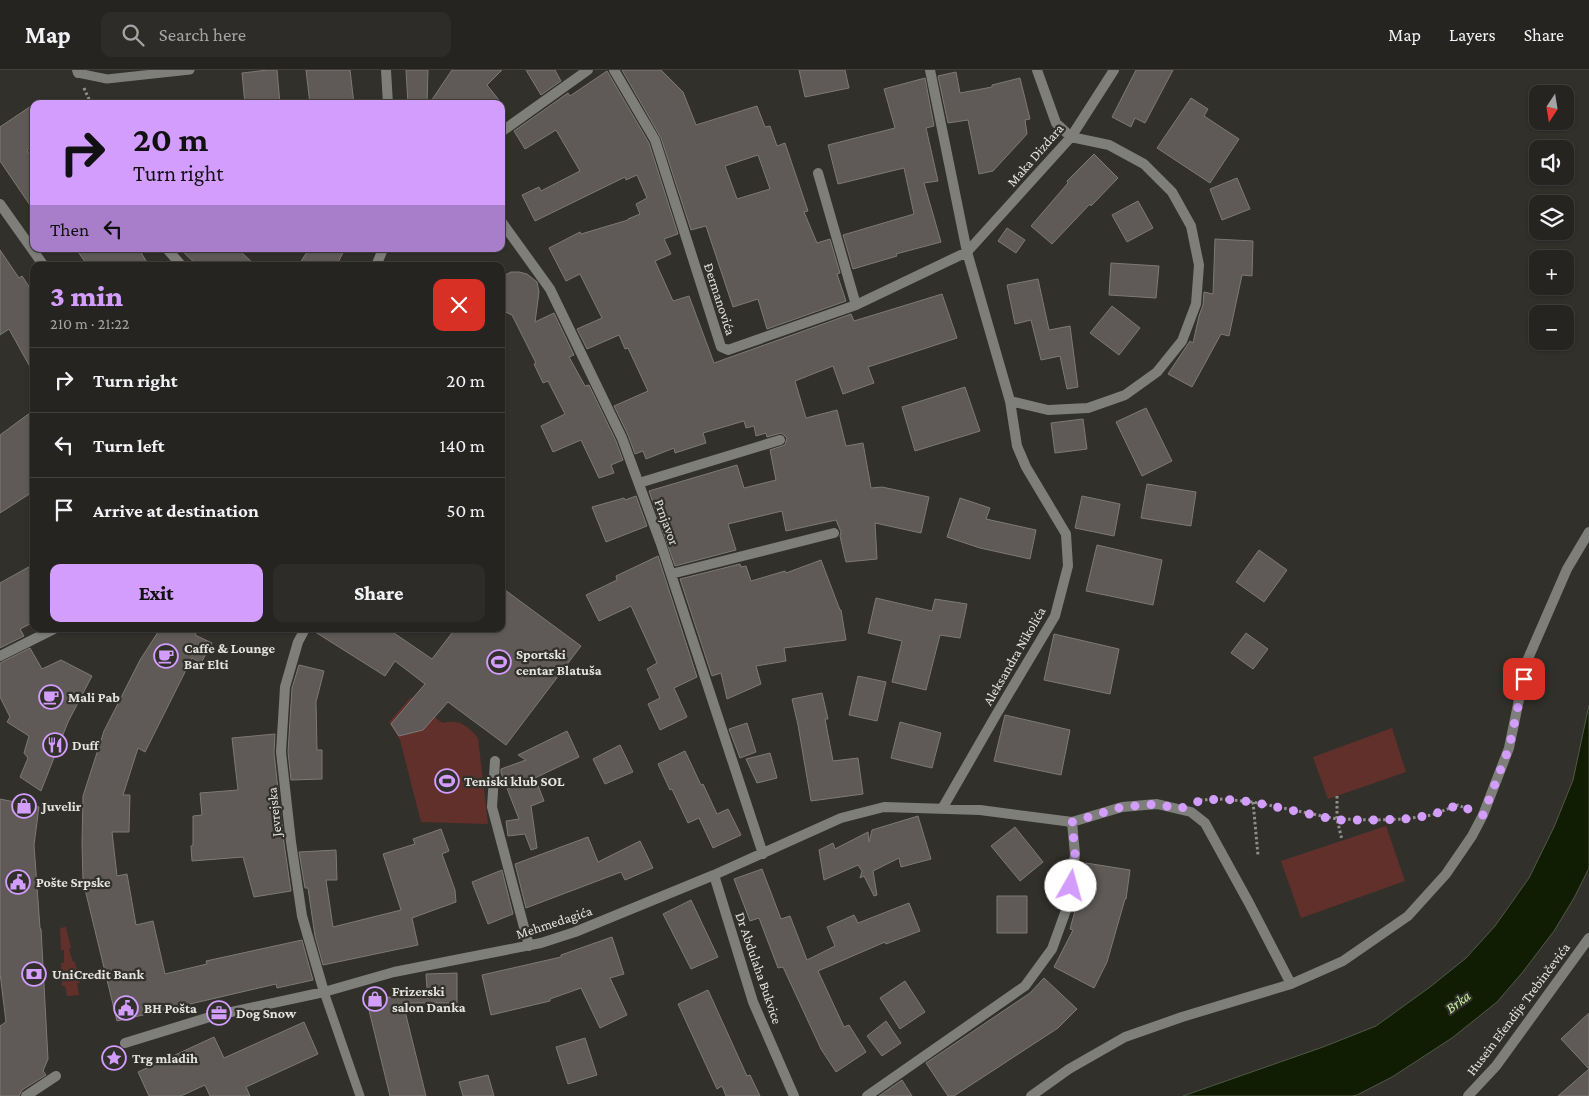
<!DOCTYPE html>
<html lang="en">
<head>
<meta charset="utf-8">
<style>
  :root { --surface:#262420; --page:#2e2c29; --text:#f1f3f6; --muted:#a4a4a5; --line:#42413e; --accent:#d29dfd }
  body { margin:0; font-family:"Crimson Pro",serif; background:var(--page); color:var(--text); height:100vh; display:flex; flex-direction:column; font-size:19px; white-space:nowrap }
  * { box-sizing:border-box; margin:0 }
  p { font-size:16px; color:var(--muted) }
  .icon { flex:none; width:28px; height:28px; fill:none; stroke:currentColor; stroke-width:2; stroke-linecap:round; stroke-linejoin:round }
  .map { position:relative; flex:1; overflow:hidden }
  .drawer { position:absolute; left:30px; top:192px; width:475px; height:370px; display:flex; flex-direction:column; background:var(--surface); border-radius:10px; box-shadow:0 1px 4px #0004,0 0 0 1px var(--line) }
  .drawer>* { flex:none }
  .top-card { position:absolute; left:30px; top:30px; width:475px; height:152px; border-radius:10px; box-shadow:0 1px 4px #0004,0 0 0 1px var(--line); background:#d29dfd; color:#111; overflow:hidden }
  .needle { width:32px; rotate:192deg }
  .fabs { position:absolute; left:1529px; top:15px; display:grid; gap:10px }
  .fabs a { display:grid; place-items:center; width:45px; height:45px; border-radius:10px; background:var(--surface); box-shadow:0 1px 4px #0004,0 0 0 1px var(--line); font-size:25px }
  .pin { position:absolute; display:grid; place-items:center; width:42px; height:42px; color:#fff; margin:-21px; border-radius:10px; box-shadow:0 2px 8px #0006 }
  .me { position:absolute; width:55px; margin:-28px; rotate:7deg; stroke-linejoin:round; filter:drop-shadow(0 0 4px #0008) }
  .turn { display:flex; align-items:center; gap:18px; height:105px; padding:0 20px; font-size:22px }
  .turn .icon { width:65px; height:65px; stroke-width:2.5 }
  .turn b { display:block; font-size:35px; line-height:42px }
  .then { display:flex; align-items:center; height:48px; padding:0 20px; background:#0003; gap:10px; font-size:19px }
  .round { display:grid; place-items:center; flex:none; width:52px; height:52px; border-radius:10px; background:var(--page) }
  .summary { display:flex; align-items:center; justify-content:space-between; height:85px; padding:0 20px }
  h1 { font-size:30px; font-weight:800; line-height:38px; color:var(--accent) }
  .button { display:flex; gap:10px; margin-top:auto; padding:10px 20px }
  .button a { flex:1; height:58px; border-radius:10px; background:var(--accent); color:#111; font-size:20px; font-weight:800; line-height:58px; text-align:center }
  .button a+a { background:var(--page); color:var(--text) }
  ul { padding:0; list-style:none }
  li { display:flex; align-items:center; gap:15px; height:65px; padding:0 20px; border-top:1px solid var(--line) }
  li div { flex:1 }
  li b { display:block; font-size:19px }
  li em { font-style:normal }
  header { display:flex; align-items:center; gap:30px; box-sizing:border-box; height:70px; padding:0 25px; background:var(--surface); border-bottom:1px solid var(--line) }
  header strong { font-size:24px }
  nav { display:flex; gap:28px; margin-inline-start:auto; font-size:18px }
  .search { width:350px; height:45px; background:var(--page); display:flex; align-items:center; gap:12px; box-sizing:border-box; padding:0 18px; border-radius:10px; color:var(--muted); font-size:19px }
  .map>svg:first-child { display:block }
  .green { fill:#61302b }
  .water { fill:#101d03; stroke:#505946 }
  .building { fill:#5f5a57; stroke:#7e7975; fill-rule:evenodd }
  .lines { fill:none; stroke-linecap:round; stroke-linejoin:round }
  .path { stroke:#918f8b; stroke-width:3; stroke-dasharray:2.5 2.5; stroke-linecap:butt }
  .lane { stroke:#7e7e7b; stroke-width:9 }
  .street { stroke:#7e7e7b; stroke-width:10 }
  .route { stroke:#d29dfd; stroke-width:9; stroke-dasharray:0 16.2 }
  .labels { text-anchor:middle; stroke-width:4.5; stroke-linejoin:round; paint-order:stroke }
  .street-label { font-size:14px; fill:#e6e4e1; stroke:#32302b }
  .poi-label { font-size:14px; font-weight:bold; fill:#e6e4e1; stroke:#32302b; text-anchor:start }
  .water-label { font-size:15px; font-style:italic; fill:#c8f19f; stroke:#32302b }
</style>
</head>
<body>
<header>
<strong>Map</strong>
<div class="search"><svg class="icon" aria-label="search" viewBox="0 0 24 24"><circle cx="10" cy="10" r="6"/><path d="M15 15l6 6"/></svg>Search here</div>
<nav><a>Map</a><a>Layers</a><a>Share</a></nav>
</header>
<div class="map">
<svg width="1589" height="1026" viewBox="0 0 1589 1026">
  <rect width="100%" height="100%" fill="#32302b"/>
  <path class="green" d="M 411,627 L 442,653 C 459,649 467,655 478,668 L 488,754 L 421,752 L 400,670 L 389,652 Z
    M 1392,658 L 1406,702 L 1328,729 L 1313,687 Z
    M 1386,756 L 1405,811 L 1301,848 L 1281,791 Z
    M 66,857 L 71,878 L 69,879 L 73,892 L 75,892 L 80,913 L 77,913 L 79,925 L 67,926 L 65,916 L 62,916 L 61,893 L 64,893 L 64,880 L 61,880 L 60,858 Z"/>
  <path class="water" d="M 1589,635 L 1589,798 L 1574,828 L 1554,861 L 1522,903 L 1497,932 L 1452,968 L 1392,1007 L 1357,1025 L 1352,1026 L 1183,1026 L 1323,977 L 1376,956 L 1430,917 L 1466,888 L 1495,856 L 1529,808 L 1554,757 L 1573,710 Z"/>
  <path class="building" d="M 268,0 L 277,0 L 280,34 L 245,34 L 242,3 Z
    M 306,0 L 350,0 L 354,34 L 310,34 Z
    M 406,0 L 428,0 L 427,34 L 408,34 Z
    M 452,0 L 502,0 L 487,15 L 502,34 L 429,34 Z
    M 526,0 L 555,0 L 561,11 L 541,25 Z
    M 622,0 L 661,0 L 683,22 L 696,55 L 757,36 L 765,57 L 770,56 L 777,76 L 785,73 L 808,141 L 804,142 L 817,173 L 830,169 L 840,203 L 837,204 L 846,231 L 767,259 L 758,229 L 733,237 L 706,156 L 691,160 L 661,68 ZM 758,85 L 770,119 L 737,129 L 725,96 Z
    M 799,0 L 845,0 L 849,18 L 805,27 Z
    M 1136,0 L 1173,0 L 1145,53 L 1135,48 L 1131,57 L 1112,47 Z
    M 607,1 L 649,73 L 678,164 L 664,169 L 671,184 L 655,191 L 673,231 L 689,226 L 714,293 L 851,244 L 854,251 L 942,224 L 957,268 L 868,297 L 874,313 L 843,324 L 833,296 L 795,311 L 806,348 L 837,340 L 846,376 L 863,373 L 871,418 L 882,417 L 929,427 L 921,463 L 875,453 L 877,489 L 846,492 L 840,466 L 841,462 L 836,450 L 786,461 L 782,441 L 728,454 L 736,480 L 675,496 L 649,421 L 737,395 L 744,418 L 776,410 L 770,380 L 785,375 L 787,368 L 784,365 L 781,363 L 767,367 L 766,363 L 756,366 L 754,356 L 746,358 L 744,351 L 703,363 L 706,373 L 675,383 L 674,378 L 646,389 L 643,381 L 635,384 L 628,365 L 614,336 L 648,321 L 628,278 L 625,279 L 619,265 L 587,279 L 577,259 L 602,248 L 580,204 L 566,211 L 549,178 L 580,162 L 581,164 L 628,150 L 628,149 L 640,144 L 636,134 L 647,128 L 637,105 L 626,110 L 625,107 L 535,151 L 522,125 L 539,117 L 541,121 L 580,101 L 556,60 L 525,79 L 514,61 L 568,23 L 570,26 Z
    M 956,2 L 960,23 L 992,17 L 992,15 L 1020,8 L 1030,49 L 1025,50 L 1027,64 L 993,101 L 979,104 L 968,50 L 948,53 L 938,6 Z
    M 925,8 L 934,56 L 926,58 L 938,111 L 924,113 L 941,172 L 896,184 L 897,186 L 853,199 L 843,165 L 914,144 L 904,98 L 838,114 L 828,75 L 895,58 L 884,19 Z
    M 1191,28 L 1208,39 L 1204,46 L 1239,69 L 1210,113 L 1157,78 Z
    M 34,34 L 34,75 L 27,80 L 34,90 L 34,141 L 0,91 L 0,57 Z
    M 1094,84 L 1118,108 L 1091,136 L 1090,134 L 1052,174 L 1031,156 L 1068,113 L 1067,111 Z
    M 1237,108 L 1250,139 L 1222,150 L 1210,119 Z
    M 1138,131 L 1153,158 L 1127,172 L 1112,145 Z
    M 1007,158 L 1025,170 L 1016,183 L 998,171 Z
    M 1215,169 L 1253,171 L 1252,206 L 1242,205 L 1229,266 L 1221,264 L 1192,317 L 1168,304 L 1190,271 L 1193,273 L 1199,246 L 1203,235 L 1204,222 L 1213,224 Z
    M 76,179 L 139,179 L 149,196 L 88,196 Z
    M 180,179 L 238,179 L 256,196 L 198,196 Z
    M 309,179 L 345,179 L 336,196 L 298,196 Z
    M 0,180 L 19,208 L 22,206 L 34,224 L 34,304 L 9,259 L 0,265 Z
    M 1111,193 L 1159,196 L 1156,228 L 1109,225 Z
    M 511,202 L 519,202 L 527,204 L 537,212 L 539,222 L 535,252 L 554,243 L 574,285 L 569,287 L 585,316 L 589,315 L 616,371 L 623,390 L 611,395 L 614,403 L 599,408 L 581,370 L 553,382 L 541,356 L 565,344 L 548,311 L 543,313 L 534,294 L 536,293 L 512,245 L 501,240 L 501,207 Z
    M 1038,209 L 1049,260 L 1070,256 L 1078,317 L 1067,319 L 1060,286 L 1041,290 L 1031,250 L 1015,254 L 1007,215 Z
    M 1112,236 L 1140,258 L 1119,285 L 1090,263 Z
    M 965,317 L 980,361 L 915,381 L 902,337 Z
    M 1146,338 L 1172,391 L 1142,406 L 1116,352 Z
    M 34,340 L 34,421 L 0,443 L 0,365 Z
    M 1083,349 L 1087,379 L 1055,383 L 1051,353 Z
    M 1147,414 L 1196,422 L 1191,456 L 1141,448 Z
    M 636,426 L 647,456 L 606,472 L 592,437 L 624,428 L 625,430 Z
    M 1082,426 L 1120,434 L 1114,466 L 1075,458 Z
    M 960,428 L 990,438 L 986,449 L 1036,460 L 1030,489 L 980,478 L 947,467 Z
    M 1097,475 L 1162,490 L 1153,535 L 1086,521 Z
    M 1259,480 L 1287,500 L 1264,532 L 1236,512 Z
    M 658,486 L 697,607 L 674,618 L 687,647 L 660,660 L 648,634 L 660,628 L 647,599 L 657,593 L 631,536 L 599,551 L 586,525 L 617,510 L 616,506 Z
    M 821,490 L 840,540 L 841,540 L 846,570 L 784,578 L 786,591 L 756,596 L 761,614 L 727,629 L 721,603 L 712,606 L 680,509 L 740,494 L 741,497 L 746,496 L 751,511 L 785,501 L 786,503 Z
    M 34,494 L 34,552 L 20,559 L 24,566 L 0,578 L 0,513 Z
    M 501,517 L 581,576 L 506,675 L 448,632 L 423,660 L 399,666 L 391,654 L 425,614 L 395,591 L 385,606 L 312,560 L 388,559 L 432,589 L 455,559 L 501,559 Z
    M 876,528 L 932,541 L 935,529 L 967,534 L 960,568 L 940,565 L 926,620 L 892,612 L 902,571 L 868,563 Z
    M 160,559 L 198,559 L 195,565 L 212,573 L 201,593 L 192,588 L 145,682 L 138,678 L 123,725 L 130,725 L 129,762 L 112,762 L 117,806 L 127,804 L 136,855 L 153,851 L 165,904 L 207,894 L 206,891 L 302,870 L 313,910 L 277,918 L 276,914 L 117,951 L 83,811 L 82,773 L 83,726 L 104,661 L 140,590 Z
    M 1246,563 L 1268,579 L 1253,599 L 1231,583 Z
    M 1054,564 L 1119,579 L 1110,624 L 1044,610 Z
    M 30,578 L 42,599 L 61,590 L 92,606 L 68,652 L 41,721 L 20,707 L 28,688 L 24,683 L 29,666 L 7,652 L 10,647 L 0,627 L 0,593 Z
    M 299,595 L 324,601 L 316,632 L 317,680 L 322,680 L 322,709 L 291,710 L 288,682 L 292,618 Z
    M 858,606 L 886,612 L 877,651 L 849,645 Z
    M 822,623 L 828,649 L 825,649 L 833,691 L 858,688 L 863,724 L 811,731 L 798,655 L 792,629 Z
    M 1005,645 L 1070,660 L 1061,705 L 994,691 Z
    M 900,652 L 941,663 L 932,698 L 891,688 Z
    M 747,653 L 756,682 L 740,688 L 729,659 Z
    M 567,661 L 579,687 L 535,708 L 544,731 L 531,736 L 537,778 L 531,780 L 525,764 L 508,766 L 506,751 L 519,749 L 501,703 L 501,699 L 526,690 L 518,685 Z
    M 275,664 L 274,683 L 284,773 L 291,821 L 254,827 L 243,787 L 192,791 L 191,776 L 193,775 L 193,746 L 202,745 L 200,723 L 238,720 L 232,668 Z
    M 620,675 L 633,702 L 605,714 L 593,689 Z
    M 685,681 L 701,715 L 703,714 L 717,744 L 728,739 L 741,765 L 713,778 L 699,748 L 688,753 L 672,719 L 670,720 L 658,694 Z
    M 770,683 L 777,708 L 757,713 L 746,689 Z
    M 0,729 L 39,737 L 34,775 L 40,858 L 41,859 L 48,989 L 43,1001 L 46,1005 L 22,1020 L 19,1026 L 0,1026 L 0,956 L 6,952 L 0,903 Z
    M 918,746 L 931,789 L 901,797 L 899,788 L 873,801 L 877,825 L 874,826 L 864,806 L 860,808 L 862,801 L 858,795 L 824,810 L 819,780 L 833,773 L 835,779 L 868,762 L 869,772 L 872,760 Z
    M 1015,757 L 1043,792 L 1020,811 L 991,776 Z
    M 441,759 L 449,781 L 442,784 L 455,820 L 456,832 L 412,848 L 418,875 L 323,895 L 315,866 L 308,818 L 305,818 L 299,782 L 336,780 L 337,810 L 326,810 L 333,857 L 401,840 L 383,784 L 415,774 L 413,769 Z
    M 588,767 L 598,792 L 640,771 L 653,798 L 625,810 L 621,802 L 526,838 L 515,794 Z
    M 1086,793 L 1130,800 L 1126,829 L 1125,829 L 1107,892 L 1094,918 L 1054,897 L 1073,860 L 1070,859 L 1078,830 L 1080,831 Z
    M 762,799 L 781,849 L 790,846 L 807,890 L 835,876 L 827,857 L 854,845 L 858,853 L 909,833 L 920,861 L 886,874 L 885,872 L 818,901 L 844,957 L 849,955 L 866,982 L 836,1002 L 821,979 L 783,897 L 778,898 L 759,848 L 750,851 L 734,809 Z
    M 502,800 L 513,844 L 488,854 L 472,812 Z
    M 997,826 L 1027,826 L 1027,863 L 997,863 Z
    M 691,830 L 718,887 L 691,899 L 663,844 Z
    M 612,867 L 624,904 L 610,908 L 627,945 L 600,958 L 581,918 L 550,929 L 550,931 L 491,945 L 482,905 L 561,887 L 561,885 Z
    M 457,903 L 457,933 L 403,933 L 426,1026 L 390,1026 L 367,932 L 427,919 L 426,904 Z
    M 1044,908 L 1077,939 L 1058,958 L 954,1026 L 948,1026 L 926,993 L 1030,923 Z
    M 905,911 L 925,942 L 900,959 L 880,928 Z
    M 708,920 L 747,1006 L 750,1005 L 760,1026 L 726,1026 L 722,1016 L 717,1019 L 678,934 Z
    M 1589,943 L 1589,1026 L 1558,1026 L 1589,999 L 1561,969 Z
    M 886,951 L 901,973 L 882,986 L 867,966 Z
    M 304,952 L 318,984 L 246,1017 L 250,1026 L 210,1026 L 205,1015 L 181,1026 L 149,1026 L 138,1002 L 214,967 L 224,988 Z
    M 585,968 L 597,1005 L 568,1014 L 556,977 Z
    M 488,1005 L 494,1026 L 463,1026 L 459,1012 Z
    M 902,1010 L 912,1026 L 879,1026 Z"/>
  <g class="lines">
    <path class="path" d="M 84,18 L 91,34
      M 1337,726 L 1337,749 L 1342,770
      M 1200,730 L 1223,729 L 1253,732 L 1337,749 L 1375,750 L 1405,749 L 1432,745 L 1458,735 L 1469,740
      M 1253,732 L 1258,785"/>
    <path class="lane" d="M 78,3 L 107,9 L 190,0
      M 324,922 L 360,1026"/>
    <path class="street" d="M 77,0 L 78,3
      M 386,0 L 388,34
      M 614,0 L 655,70 L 721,277 L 728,280 L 856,235 L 967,182 L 1071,67 L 1114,0
      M 930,0 L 967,182 L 1010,331 L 1017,376 L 1026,397 L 1066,464 L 1068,496 L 1055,546 L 996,645 L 942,739
      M 501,62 L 588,0
      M 818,103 L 856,235
      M 0,134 L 44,196
      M 501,151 L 550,219 L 622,368 L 661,474 L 763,784
      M 167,179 L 182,196
      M 376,196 L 383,179
      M 1010,331 L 1048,340 L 1088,338 L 1125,325 L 1157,302 L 1182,271 L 1196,234 L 1199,195 L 1191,156 L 1172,122 L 1144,94 L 1109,75 L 1071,67 L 1056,53 L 1037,0
      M 639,413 L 780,370
      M 671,504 L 834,463
      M 305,559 L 298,572 L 285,617 L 281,682 L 291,772 L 302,846 L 324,922
      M 0,586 L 54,559
      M 495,691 L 492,737 L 529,876
      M 1072,752 L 1122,737 L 1157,734 L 1191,742 L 1205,753 L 1249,833 L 1291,914
      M 714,805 L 753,932 L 794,1026
      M 125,973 L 213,946 L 324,922 L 394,902 L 541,873 L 575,862 L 714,805 L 841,748 L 884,737 L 980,740 L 1072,752 L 1075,784 L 1069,832 L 1052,879 L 1025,916 L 867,1026
      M 26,1026 L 56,1006
      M 1031,1026 L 1069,999 L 1125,967 L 1182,947 L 1291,914 L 1343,891 L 1408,846 L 1446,804 L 1472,766 L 1483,745 L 1509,678 L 1527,591 L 1567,499 L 1589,462
      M 1468,1026 L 1496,996 L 1589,868"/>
  </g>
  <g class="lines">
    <path class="route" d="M 1071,816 L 1075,784 L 1072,752 L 1122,737 L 1157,734 L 1179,739 L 1202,730 L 1223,729 L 1253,732 L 1337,750 L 1376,750 L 1405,749 L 1432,745 L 1458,735 L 1483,745 L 1509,678 L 1524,609"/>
  </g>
  <defs>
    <g id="cafe-ring" transform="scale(1.25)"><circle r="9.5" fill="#32302b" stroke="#d29dfd" stroke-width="1.5"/><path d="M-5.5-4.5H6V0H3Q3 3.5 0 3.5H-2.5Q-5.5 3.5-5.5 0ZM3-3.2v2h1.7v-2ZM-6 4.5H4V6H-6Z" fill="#d29dfd"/></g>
    <g id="stadium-ring" transform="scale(1.25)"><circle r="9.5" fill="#32302b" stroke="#d29dfd" stroke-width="1.5"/><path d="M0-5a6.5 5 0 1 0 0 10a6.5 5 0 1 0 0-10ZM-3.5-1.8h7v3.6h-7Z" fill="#d29dfd"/></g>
    <g id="restaurant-ring" transform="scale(1.25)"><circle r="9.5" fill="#32302b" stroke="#d29dfd" stroke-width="1.5"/><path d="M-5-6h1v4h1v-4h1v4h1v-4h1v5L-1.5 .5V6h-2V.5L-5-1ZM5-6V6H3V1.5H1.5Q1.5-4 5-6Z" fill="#d29dfd"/></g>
    <g id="shop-ring" transform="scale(1.25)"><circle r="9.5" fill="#32302b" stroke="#d29dfd" stroke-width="1.5"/><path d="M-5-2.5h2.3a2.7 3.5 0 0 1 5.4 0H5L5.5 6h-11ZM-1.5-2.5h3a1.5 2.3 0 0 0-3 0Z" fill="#d29dfd"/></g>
    <g id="civic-ring" transform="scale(1.25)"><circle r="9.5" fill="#32302b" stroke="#d29dfd" stroke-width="1.5"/><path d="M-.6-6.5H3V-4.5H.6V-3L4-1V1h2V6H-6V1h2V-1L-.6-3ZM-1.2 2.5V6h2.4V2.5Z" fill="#d29dfd"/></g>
    <g id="bank-ring" transform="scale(1.25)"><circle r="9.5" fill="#32302b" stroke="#d29dfd" stroke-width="1.5"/><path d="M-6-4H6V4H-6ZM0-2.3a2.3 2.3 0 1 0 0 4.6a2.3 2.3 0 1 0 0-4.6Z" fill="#d29dfd"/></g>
    <g id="office-ring" transform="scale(1.25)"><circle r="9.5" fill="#32302b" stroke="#d29dfd" stroke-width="1.5"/><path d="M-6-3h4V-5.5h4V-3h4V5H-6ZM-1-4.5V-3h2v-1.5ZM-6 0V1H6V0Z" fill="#d29dfd"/></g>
    <g id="sight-ring" transform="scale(1.25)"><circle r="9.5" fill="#32302b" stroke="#d29dfd" stroke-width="1.5"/><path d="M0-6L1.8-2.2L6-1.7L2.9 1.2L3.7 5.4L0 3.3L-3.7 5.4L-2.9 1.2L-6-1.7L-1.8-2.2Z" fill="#d29dfd"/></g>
  </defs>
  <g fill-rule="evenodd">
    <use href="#cafe-ring" x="166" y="586"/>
    <use href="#stadium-ring" x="499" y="592"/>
    <use href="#cafe-ring" x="51" y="627"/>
    <use href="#restaurant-ring" x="55" y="675"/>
    <use href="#stadium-ring" x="447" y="711"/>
    <use href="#shop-ring" x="24" y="736"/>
    <use href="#civic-ring" x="18" y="812"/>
    <use href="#bank-ring" x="34" y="904"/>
    <use href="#shop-ring" x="375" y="929"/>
    <use href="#civic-ring" x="126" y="938"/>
    <use href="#office-ring" x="219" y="943"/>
    <use href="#sight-ring" x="114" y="988"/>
  </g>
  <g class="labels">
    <g class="street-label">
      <text transform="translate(1035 85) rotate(-49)" y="5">Maka Dizdara</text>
      <text transform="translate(720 229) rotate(72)" y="5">Đermanovića</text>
      <text transform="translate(667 452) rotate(70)" y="5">Prnjavor</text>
      <text transform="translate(1014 586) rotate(-60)" y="5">Aleksandra Nikolića</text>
      <text transform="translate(274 742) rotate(-96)" y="5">Jevrejska</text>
      <text transform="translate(554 852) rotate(-18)" y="5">Mehmedagića</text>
      <text transform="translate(759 898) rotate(71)" y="5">Dr Abdulaha Bukvice</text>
      <text transform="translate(1518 939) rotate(-53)" y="5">Husein Efendije Trebinčevića</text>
    </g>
    <g class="poi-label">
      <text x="184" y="583">Caffe &amp; Lounge<tspan x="184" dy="16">Bar Elti</tspan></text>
      <text x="516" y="589">Sportski<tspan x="516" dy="16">centar Blatuša</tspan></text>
      <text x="68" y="632">Mali Pab</text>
      <text x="72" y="680">Duff</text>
      <text x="464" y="716">Teniski klub SOL</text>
      <text x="42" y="741">Juvelir</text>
      <text x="36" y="817">Pošte Srpske</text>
      <text x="52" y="909">UniCredit Bank</text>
      <text x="392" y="926">Frizerski<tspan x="392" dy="16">salon Danka</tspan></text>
      <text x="144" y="943">BH Pošta</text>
      <text x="236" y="948">Dog Snow</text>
      <text x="132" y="993">Trg mladih</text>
    </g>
    <g class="water-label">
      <text transform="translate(1458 932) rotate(-37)" y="5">Brka</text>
    </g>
  </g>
</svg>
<div class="fabs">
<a><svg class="needle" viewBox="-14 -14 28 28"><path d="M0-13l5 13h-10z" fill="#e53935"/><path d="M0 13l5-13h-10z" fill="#a4a4a5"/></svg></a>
<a><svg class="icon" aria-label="sound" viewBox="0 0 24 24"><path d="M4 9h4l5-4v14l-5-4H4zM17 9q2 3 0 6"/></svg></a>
<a><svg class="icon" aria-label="layers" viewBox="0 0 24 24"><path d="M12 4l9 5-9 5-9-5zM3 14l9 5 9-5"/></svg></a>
<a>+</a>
<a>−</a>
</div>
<div class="pin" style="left:1524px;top:609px;background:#d93025"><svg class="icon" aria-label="arrive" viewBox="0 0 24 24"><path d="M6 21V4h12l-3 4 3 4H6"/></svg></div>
<svg class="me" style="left:1071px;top:816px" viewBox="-20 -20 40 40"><circle r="19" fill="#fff"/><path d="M0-13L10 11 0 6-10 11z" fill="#d29dfd"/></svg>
<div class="top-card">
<div class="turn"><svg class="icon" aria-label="right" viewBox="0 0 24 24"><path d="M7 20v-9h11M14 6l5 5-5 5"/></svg><div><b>20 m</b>Turn right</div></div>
<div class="then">Then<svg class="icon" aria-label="left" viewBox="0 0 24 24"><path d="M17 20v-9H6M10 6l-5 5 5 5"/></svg></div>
</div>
<section class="drawer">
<div class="summary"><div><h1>3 min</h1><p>210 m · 21:22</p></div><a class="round" style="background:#d93025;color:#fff"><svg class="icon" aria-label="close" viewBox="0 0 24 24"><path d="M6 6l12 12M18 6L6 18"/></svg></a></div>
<ul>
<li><svg class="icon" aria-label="right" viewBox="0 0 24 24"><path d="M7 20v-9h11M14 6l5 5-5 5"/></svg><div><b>Turn right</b></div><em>20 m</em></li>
<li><svg class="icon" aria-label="left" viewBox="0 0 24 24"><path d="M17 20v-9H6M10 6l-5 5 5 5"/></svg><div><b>Turn left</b></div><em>140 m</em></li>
<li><svg class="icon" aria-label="arrive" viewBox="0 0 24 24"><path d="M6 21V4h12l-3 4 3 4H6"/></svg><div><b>Arrive at destination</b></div><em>50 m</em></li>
</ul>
<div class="button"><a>Exit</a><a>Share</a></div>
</section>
</div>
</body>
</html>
